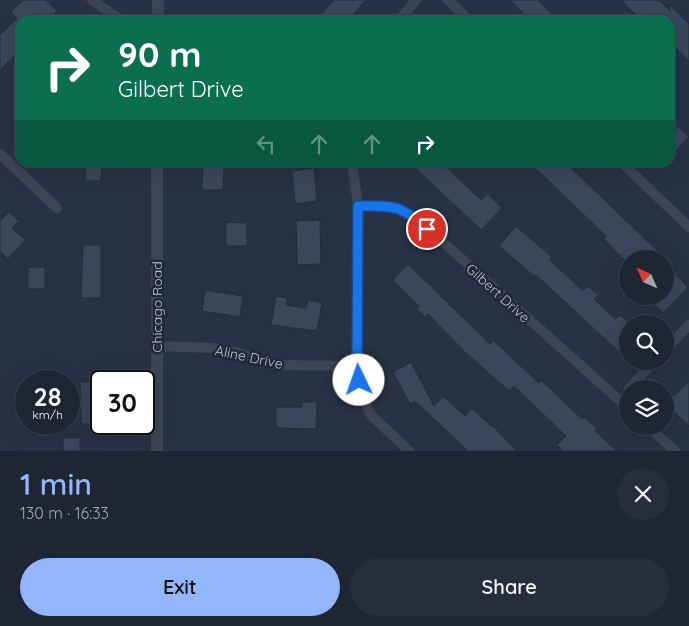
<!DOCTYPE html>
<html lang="en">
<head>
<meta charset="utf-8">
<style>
  :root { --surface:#1e2634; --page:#262e3c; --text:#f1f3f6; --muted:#a1a5ac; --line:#3c434f; --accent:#93b5f9 }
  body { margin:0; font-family:Quicksand,sans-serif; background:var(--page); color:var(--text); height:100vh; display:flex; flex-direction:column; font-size:19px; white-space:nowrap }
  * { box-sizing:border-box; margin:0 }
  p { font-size:16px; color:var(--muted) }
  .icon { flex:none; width:28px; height:28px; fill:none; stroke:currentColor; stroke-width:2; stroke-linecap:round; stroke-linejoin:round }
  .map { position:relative; height:451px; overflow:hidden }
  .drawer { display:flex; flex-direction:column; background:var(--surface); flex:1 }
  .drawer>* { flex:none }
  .guide { position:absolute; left:15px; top:15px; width:660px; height:152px; border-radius:15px; box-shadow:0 5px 20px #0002,0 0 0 1px var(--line); background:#0b6e4f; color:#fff; overflow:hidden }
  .needle { width:32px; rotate:315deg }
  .fabs { position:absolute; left:619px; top:250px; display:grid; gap:10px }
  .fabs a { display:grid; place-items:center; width:55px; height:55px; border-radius:50%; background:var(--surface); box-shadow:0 5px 20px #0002,0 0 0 1px var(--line); font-size:25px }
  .speed { position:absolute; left:15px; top:370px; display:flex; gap:10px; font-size:25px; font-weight:700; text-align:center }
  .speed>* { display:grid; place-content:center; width:65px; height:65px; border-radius:50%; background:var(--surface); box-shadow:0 5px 20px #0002,0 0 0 1px var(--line); line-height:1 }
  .speed small { font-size:12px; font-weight:400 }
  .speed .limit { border:2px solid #111; border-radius:8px; background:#fff; color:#111 }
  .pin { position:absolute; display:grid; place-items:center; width:42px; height:42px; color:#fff; margin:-21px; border:2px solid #fff; border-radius:50%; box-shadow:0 1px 5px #0007 }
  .me { position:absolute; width:55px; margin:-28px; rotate:357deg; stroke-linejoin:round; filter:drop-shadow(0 0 4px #0008) }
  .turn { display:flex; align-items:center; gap:18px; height:105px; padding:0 20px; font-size:22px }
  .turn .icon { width:65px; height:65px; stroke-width:2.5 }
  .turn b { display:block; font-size:35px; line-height:42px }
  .lanes { display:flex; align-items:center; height:48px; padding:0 20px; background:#0003; justify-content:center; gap:25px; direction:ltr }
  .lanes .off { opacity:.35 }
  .round { display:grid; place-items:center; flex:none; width:52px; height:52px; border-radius:26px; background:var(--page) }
  .headline { display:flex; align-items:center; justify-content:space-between; height:85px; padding:0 20px }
  h1 { font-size:30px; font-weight:600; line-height:38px; color:var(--accent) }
  .action { display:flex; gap:10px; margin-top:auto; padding:10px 20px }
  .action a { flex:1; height:58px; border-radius:30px; background:var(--accent); color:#111; font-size:20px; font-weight:600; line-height:58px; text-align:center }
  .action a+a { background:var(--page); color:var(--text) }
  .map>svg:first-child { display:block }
  .building { fill:#3a465a; stroke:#232c3b }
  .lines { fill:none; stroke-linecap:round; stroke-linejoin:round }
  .minor { stroke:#3c4554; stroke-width:10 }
  .tertiary { stroke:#3c4554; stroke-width:12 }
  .route-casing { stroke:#114b97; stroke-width:12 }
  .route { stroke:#1a73e8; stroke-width:9 }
  .labels { text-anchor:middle; stroke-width:5; stroke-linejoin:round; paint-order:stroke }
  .street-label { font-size:14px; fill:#bac0cd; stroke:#20293a }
</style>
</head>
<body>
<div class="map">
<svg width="689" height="451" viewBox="0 0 689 451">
  <rect width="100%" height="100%" fill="#283245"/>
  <path class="building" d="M 23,0 L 46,0 L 57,11 L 48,20 L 20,20 L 20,50 L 0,70 L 0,35 L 17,18 L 11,12 Z
    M 334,0 L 366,0 L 348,20 L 316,20 Z
    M 510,0 L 538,0 L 558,20 L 530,20 Z
    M 621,0 L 659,0 L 670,11 L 670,5 L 689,24 L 689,61 L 670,42 L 670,20 L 641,20 Z
    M 670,124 L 675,130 L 679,127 L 689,137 L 670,157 Z
    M 86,162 L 102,162 L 101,181 L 85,181 Z
    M 203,162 L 224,162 L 223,190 L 202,190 Z
    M 409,162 L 441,162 L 481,200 L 488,194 L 502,208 L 481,230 Z
    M 529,162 L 565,162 L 666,259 L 623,259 L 604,239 L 606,236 Z
    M 314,168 L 317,201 L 295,204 L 292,171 Z
    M 9,212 L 19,221 L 12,228 L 25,240 L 8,259 L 0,251 L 0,221 Z
    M 320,220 L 321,264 L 297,265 L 296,221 Z
    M 226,222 L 247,223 L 247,246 L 226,246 Z
    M 516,226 L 552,257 L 550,260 L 583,291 L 588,286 L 598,295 L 594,299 L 615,319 L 620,315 L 628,322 L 628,343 L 619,352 L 536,275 L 535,277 L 499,246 Z
    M 83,245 L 101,245 L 101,298 L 81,298 Z
    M 408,264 L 490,344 L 493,340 L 539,383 L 541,380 L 582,419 L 584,417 L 597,429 L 595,431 L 617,451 L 563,451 L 557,445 L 566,436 L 514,386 L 509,391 L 466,353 L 428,314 L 425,317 L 416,308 L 419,306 L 393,280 Z
    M 665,264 L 688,287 L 663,313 L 646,296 L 665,296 Z
    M 28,267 L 45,267 L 45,289 L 28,289 Z
    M 205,290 L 243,296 L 240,317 L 202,311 Z
    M 276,296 L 287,298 L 286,305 L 306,308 L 308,300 L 322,303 L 317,331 L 271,325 Z
    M 411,362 L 434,406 L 443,396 L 465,416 L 472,408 L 492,427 L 493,426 L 517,451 L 468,451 L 415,401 L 410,404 L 393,372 Z
    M 689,381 L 689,426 L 666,404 Z
    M 80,382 L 93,382 L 93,400 L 101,400 L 101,424 L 81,424 Z
    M 302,402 L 317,402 L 316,429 L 276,428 L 276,407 L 302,407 Z
    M 63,438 L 80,438 L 80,451 L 63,451 Z"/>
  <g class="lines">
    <path class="minor" d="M 92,0 L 121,20
      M 448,0 L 469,20
      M 399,20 L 416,0
      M 0,154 L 57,208
      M 352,162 L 358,206 L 357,366 L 360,393 L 371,415 L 409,451
      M 621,162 L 689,227
      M 358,206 C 379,206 395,204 414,216 L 628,408
      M 157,346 L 213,348 L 235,352 L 278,365 L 357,366
      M 665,350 L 689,325
      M 629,389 L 654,361
      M 647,426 L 675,451"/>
    <path class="tertiary" d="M 158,20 L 158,0
      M 157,162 L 157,451"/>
  </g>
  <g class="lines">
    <g class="route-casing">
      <path id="route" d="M 359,380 L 357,366 L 358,206 C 393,206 400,204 427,229"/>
    </g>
    <use href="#route" class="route"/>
  </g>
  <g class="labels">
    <g class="street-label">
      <text transform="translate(498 293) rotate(42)" y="5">Gilbert Drive</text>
      <text transform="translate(157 307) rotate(-90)" y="5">Chicago Road</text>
      <text transform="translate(249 357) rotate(12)" y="5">Aline Drive</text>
    </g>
  </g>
</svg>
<div class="fabs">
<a><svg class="needle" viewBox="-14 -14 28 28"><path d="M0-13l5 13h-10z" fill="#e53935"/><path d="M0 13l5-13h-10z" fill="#a1a5ac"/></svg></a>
<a><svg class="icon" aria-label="search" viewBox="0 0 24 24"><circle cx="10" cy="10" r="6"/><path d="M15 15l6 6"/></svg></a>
<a><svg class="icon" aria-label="layers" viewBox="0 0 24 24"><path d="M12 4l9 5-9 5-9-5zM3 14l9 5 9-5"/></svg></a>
</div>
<div class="speed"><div>28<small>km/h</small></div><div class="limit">30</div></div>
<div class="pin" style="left:427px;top:229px;background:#d93025"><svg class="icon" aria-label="arrive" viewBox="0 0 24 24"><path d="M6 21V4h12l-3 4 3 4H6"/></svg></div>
<svg class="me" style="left:359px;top:380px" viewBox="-20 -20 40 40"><circle r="19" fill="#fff"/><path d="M0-13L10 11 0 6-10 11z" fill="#1a73e8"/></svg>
<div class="guide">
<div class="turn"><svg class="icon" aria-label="right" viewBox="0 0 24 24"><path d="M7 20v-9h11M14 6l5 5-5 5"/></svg><div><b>90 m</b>Gilbert Drive</div></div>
<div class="lanes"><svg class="icon off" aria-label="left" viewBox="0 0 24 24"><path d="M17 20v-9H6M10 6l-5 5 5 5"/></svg><svg class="icon off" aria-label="ahead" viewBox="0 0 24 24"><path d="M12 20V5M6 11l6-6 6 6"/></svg><svg class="icon off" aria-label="ahead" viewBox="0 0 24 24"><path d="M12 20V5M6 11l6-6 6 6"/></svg><svg class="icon" aria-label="right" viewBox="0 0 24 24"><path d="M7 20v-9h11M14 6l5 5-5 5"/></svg></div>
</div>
</div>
<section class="drawer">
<div class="headline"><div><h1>1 min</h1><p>130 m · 16:33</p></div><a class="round"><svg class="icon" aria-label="close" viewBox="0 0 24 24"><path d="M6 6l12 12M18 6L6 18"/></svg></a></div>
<div class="action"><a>Exit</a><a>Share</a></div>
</section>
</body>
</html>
